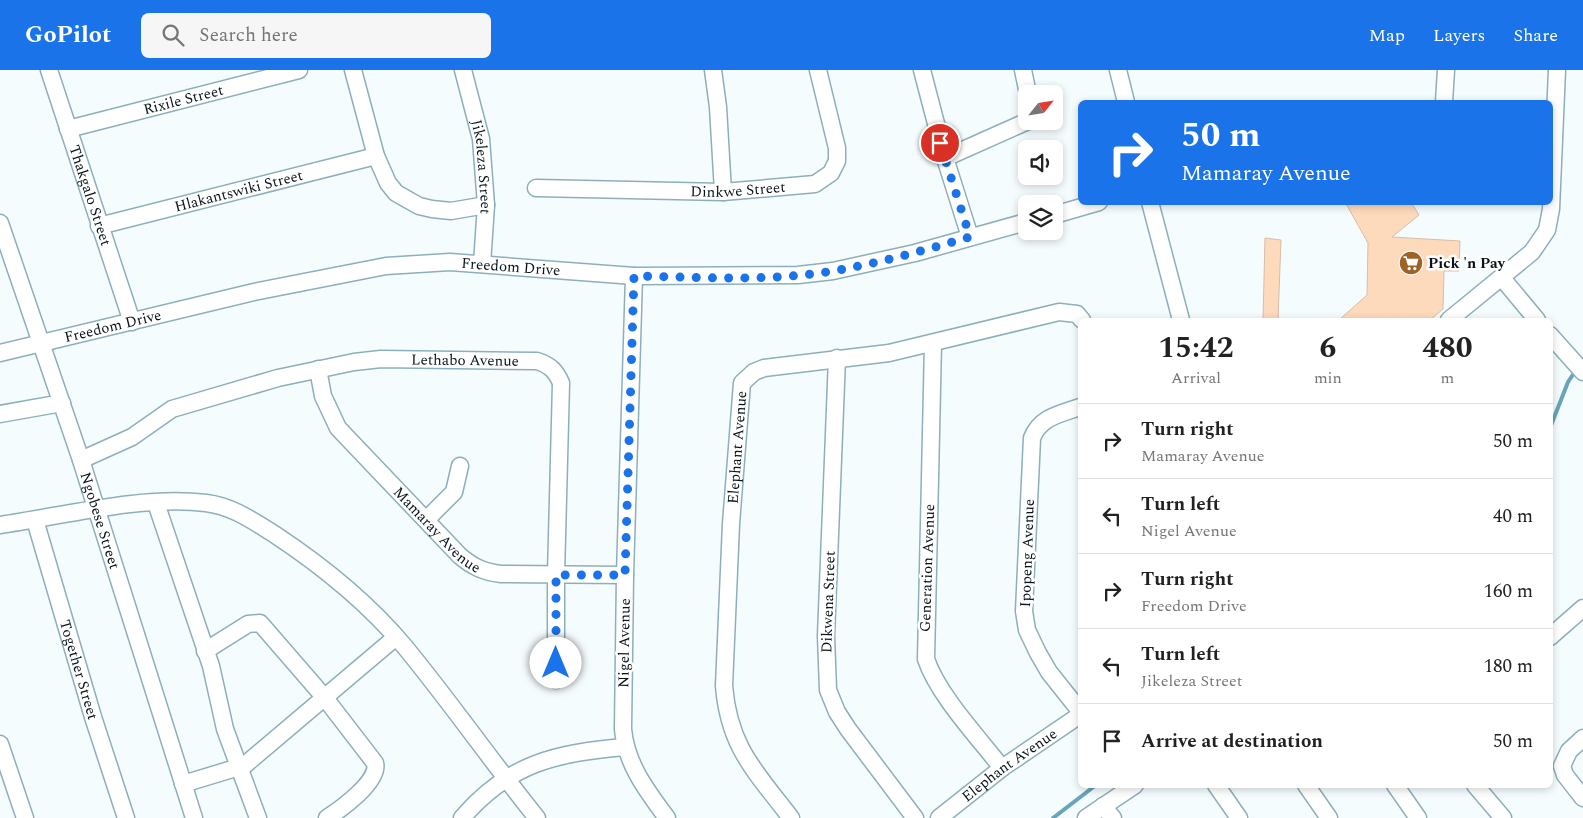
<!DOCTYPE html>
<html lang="en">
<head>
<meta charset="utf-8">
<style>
  :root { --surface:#fff; --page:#f6f6f6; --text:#222; --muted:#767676; --line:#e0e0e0; --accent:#1a73e8 }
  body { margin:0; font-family:Spectral,serif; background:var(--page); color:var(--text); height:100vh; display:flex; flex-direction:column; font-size:19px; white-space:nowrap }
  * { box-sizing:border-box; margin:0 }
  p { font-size:16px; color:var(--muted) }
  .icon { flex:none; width:28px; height:28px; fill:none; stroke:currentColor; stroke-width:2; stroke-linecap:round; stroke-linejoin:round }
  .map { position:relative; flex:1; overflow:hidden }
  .sheet { position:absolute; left:1078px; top:248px; width:475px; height:470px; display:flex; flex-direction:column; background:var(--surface); border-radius:8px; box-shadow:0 2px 8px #0003 }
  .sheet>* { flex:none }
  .top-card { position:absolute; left:1078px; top:30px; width:475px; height:105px; border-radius:8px; box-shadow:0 2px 8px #0003; background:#1a73e8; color:#fff; overflow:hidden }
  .needle { width:32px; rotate:60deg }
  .buttons { position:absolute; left:1018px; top:15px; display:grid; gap:10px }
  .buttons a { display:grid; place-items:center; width:45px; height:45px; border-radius:8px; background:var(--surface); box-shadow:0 2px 8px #0003; font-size:25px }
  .pin { position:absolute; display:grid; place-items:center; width:42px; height:42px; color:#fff; margin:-21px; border:2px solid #fff; border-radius:50%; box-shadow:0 1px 5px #0007 }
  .me { position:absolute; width:55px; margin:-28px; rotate:0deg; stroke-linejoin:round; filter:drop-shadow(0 0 4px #0008) }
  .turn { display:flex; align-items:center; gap:18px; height:105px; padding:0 20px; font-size:22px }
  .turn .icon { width:65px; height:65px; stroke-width:2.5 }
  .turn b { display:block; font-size:35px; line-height:42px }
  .eta { display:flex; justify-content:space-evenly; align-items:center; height:85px; text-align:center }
  .eta b { font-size:30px; font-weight:700; line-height:35px }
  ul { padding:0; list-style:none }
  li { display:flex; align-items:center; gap:15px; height:75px; padding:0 20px; border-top:1px solid var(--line) }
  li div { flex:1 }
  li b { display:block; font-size:19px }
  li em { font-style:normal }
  header { display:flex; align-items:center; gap:30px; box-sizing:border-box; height:70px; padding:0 25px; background:var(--accent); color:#fff }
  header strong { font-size:24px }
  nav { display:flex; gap:28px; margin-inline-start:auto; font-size:18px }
  .search { width:350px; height:45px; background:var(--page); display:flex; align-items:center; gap:12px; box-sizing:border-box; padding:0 18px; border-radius:8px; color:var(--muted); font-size:19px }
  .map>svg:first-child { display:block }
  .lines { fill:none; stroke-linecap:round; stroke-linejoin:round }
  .stream { stroke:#68a5ba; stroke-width:4 }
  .building { fill:#fedabc; stroke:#d6bda8 }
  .minor-casing { stroke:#8dafbb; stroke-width:19 }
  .minor { stroke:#fff; stroke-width:16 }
  .route { stroke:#1a73e8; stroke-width:9; stroke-dasharray:0 16.2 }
  .labels { text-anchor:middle; stroke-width:5; stroke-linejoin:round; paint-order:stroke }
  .street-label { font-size:15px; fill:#071318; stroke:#fff }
  .poi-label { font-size:15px; font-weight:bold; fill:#071318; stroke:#fff; text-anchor:start }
</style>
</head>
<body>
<header>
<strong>GoPilot</strong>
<div class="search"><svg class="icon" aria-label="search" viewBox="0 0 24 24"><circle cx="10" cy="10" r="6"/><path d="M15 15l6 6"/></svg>Search here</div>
<nav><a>Map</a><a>Layers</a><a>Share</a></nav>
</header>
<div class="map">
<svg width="1583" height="748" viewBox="0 0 1583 748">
  <rect width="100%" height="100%" fill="#f5fcfe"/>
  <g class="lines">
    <path class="stream" d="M 1550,358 L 1568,312 L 1576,300
      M 1053,748 L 1096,715"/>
  </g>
  <path class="building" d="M 1345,132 L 1411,132 L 1419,145 L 1392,167 L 1460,171 L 1459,201 L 1444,201 L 1443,239 L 1430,250 L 1339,250 L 1367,225 L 1368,173 Z
    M 1265,168 L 1281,170 L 1278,250 L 1263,250 Z"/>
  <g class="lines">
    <g class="minor-casing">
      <g id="minor">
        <path id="s1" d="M 49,0 L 132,252"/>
        <path d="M 353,0 L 376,86 L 388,113 L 396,123 L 419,136 L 432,139 L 451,141 L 486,135"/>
        <path id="s2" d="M 463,0 L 481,69 L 486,135 L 482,194"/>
        <path d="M 713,0 L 718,37 L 723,122"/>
        <path d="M 922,0 L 945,88 L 970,167"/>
        <path d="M 1023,0 L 1028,24"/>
        <path d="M 1118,0 L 1126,32"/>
        <path d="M 1444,32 L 1446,0"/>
        <path id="s3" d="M 68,59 L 299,0"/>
        <path d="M 945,88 L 1028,51"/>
        <path id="s4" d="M 536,118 L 723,122 L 815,114 L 831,103 L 837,91 L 837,78 L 818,0"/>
        <path d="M 1150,132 L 1181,250"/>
        <path d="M 1054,145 L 1099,132"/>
        <path id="s5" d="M 0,153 L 81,390 L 194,748"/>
        <path id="s6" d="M 99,156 L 376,86"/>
        <path d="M 634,206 L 625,505 L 623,659 C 626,694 647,721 667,748"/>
        <path d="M 1502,208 L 1537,250"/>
        <path d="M 1449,250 L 1532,182 L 1547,160 L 1551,139 L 1557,0"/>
        <path d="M 1550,265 L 1583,302"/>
        <path d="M 933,273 L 926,589 C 938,625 978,667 1002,698"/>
        <path id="s7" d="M 0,283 L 254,222 L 386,196 L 450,192 L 634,206 L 798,205 L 833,201 L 915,183 L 1026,152"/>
        <path d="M 837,288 L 826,566 L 828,620 L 837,642 L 848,659 L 915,748"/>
        <path id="s8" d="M 318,299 L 323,326 L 338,358 L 460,486 C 473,497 484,502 501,504 L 625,505"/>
        <path d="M 1080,337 C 1060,344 1040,347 1032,368 L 1024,541 L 1027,560 L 1038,583 L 1049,602 L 1080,641"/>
        <path d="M 0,344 L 62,333"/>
        <path id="s9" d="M 81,390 L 132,367 L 172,339 L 278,308 L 354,292 L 381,289 L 537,291 C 550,295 556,301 561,313 L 556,505 L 556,610"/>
        <path d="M 156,433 L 211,596 L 225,659 L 258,748"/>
        <path d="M 427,449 L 454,422 L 460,396"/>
        <path id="s10" d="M 35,450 L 93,647 L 126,748"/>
        <path d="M 0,455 C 62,446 144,425 206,433 C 232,436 253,451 274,464 C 321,495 369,534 405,577 C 451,633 492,692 537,748"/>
        <path d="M 1550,567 L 1583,538"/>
        <path d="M 205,581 L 248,554 L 260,553 L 325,628 L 375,693 C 380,711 341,739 327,748"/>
        <path d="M 1583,668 L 1569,681 L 1562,696 L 1565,705 L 1583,728"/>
        <path d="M 0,674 L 25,748"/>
        <path d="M 240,699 L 396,567"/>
        <path d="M 183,714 L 239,697"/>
        <path d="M 1216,715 L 1239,748"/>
        <path d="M 1306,715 L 1329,748"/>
        <path d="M 1395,715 L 1418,748"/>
        <path d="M 1475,715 L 1503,748"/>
        <path d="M 1103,736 L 1113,748"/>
        <path d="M 462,748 C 509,693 556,683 625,677"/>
        <path id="s11" d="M 791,748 C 755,701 729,677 724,616 L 731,454 L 742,313 L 754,302 L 764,298 L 889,283 L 1059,242 L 1077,244 L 1082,250"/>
        <path id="s12" d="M 939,748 L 1002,698 L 1080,645"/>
        <path d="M 1086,748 L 1135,715"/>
      </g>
    </g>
    <use href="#minor" class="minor"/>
  </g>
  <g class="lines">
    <path class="route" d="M 556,593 L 556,505 L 625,505 L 634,206 C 700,207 768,212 833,201 C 880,193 925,180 970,167 L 940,73"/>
  </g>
  <defs>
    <g id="supermarket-disc" transform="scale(1.25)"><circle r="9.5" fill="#9f6227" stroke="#fff"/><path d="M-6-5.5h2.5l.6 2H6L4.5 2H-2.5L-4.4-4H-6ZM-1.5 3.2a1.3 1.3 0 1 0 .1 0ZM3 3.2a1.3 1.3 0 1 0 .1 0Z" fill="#fff"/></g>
  </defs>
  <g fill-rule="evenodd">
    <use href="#supermarket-disc" x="1411" y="193"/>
  </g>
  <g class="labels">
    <g class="street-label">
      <text dy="5" stroke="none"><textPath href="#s3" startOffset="119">Rixile Street</textPath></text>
      <text dy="5" stroke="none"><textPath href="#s2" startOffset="99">Jikeleza Street</textPath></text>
      <text dy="5" stroke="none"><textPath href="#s4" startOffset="202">Dinkwe Street</textPath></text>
      <text dy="5" stroke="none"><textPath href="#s6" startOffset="144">Hlakantswiki Street</textPath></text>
      <text dy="5" stroke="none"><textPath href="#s1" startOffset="132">Thakgalo Street</textPath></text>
      <text dy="5" stroke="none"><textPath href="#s7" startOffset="521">Freedom Drive</textPath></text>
      <text dy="5" stroke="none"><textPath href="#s7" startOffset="116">Freedom Drive</textPath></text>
      <text dy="5" stroke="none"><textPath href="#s9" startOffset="404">Lethabo Avenue</textPath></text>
      <text dy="5" stroke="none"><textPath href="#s11" startOffset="390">Elephant Avenue</textPath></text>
      <text dy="5" stroke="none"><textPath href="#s5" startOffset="314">Ngobese Street</textPath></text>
      <text dy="5" stroke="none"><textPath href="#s8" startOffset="205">Mamaray Avenue</textPath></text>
      <text transform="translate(1027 483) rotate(-88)" y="5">Ipopeng Avenue</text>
      <text transform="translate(927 498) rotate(-88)" y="5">Generation Avenue</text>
      <text transform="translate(828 532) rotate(-88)" y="5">Dikwena Street</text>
      <text transform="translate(624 573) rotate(-89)" y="5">Nigel Avenue</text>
      <text dy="5" stroke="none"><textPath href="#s10" startOffset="156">Together Street</textPath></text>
      <text dy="5" stroke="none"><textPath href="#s12" startOffset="88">Elephant Avenue</textPath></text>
    </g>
    <g class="poi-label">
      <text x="1428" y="198">Pick 'n Pay</text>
    </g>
  </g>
</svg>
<div class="buttons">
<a><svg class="needle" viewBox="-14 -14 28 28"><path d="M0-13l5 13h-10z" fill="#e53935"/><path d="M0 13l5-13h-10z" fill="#767676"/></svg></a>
<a><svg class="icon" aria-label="sound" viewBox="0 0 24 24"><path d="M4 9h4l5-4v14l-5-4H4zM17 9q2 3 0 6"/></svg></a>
<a><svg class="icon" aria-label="layers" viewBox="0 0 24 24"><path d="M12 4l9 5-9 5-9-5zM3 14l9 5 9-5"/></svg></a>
</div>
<div class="pin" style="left:940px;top:73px;background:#d93025"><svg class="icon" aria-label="arrive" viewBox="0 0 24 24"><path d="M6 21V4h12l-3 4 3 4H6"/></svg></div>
<svg class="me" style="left:556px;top:593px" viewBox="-20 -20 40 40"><circle r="19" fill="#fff"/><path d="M0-13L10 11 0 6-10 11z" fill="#1a73e8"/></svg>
<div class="top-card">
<div class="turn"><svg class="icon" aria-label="right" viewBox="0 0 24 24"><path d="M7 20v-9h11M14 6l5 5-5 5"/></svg><div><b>50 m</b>Mamaray Avenue</div></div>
</div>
<section class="sheet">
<div class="eta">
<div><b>15:42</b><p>Arrival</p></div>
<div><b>6</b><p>min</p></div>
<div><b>480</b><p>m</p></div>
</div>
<ul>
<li><svg class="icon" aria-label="right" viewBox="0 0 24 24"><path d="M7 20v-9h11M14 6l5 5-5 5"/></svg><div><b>Turn right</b><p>Mamaray Avenue</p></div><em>50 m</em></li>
<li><svg class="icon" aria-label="left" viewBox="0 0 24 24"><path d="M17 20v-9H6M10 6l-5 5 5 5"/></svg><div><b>Turn left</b><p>Nigel Avenue</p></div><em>40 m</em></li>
<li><svg class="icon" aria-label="right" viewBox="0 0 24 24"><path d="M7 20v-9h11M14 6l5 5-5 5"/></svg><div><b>Turn right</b><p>Freedom Drive</p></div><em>160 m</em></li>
<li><svg class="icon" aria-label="left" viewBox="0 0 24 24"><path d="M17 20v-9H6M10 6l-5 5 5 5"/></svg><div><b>Turn left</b><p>Jikeleza Street</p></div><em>180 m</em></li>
<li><svg class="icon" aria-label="arrive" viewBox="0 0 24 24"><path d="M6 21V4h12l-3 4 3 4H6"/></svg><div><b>Arrive at destination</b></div><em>50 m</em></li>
</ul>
</section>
</div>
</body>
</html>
